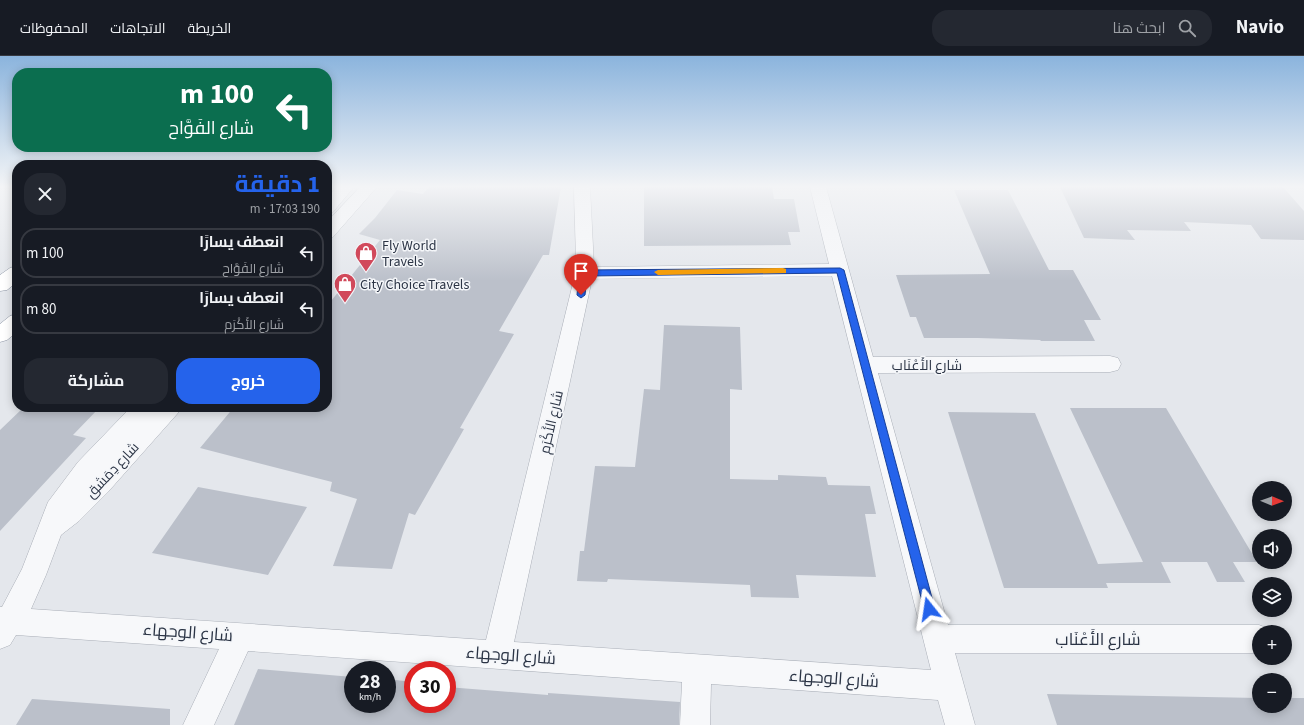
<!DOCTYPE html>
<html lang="ar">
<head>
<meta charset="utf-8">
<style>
  :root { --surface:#171b24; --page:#242831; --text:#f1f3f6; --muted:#9ea1a6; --line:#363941; --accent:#2563eb }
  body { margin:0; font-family:"Source Sans 3",Cairo,sans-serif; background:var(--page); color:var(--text); direction:rtl; height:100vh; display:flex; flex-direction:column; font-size:15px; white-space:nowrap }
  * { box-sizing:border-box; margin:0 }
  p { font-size:13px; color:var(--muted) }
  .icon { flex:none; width:22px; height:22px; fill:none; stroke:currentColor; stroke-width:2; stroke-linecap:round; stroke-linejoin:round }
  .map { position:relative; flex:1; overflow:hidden; direction:ltr }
  .details { position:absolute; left:12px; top:104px; width:320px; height:252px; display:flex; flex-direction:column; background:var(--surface); border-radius:16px; box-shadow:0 2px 10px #0003; direction:rtl }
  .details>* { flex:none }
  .guide { position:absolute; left:12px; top:12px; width:320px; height:84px; border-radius:16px; box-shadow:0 2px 10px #0003; direction:rtl; background:#0b6e4f; color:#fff; overflow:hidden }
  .needle { width:26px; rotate:91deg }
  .tools { position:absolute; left:1252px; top:425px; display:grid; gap:8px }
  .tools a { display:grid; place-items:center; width:40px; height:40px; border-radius:50%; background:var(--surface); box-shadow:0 2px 10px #0003; font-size:20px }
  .speed { position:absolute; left:344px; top:605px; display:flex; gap:8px; font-size:20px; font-weight:700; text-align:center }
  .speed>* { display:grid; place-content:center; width:52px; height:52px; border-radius:50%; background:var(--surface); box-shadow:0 2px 10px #0003; line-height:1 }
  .speed small { font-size:10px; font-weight:400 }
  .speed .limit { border:6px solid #d22; background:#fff; color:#111 }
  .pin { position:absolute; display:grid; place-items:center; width:34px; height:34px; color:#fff; margin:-41px -17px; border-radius:50% 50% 50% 0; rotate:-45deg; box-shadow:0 0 4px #0007 }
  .pin .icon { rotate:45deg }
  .me { position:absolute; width:44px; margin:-22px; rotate:345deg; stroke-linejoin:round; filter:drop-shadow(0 0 3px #0008) }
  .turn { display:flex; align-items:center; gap:14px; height:84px; padding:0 12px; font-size:18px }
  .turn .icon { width:52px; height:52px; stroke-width:2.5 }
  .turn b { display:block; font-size:28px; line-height:34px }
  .round { display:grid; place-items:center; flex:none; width:42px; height:42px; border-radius:16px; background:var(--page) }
  .headline { display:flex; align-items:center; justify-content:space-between; height:68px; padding:0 12px }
  h1 { font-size:24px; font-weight:700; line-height:30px; color:var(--accent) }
  .primary-button { display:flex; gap:8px; margin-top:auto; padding:8px 12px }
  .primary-button a { flex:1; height:46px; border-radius:16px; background:var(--accent); color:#fff; font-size:16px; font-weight:700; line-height:46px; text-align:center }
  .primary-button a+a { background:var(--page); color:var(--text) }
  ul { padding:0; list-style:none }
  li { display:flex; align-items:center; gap:12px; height:50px; margin:0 8px 6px; padding:0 4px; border:2px solid var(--line); border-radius:16px }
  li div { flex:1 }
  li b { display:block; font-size:15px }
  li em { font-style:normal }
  header { display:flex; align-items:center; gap:24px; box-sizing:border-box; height:56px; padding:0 20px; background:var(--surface); border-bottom:1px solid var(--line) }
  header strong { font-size:19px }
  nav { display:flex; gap:22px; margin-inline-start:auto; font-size:14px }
  .search { width:280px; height:36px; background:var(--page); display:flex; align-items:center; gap:10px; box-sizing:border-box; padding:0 14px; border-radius:16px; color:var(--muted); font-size:15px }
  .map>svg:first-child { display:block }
  .building { fill:#bbc0ca }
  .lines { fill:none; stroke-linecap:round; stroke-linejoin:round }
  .minor-casing { stroke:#a9aeb7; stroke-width:1 }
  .trunk-casing { stroke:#8b94a3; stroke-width:1 }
  .minor { fill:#f7f8fa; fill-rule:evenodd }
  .trunk { fill:#fff; fill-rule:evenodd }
  .route { fill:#2563eb; stroke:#184099 }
  .slow { fill:#f59e0b }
  .labels { text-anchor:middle; stroke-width:3; stroke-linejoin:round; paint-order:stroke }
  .poi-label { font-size:14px; fill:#2b3445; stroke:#f4f6f9; text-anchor:start }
  .street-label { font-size:14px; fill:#2b3445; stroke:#f4f6f9 }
  .near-street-label { font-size:17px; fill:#2b3445; stroke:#f4f6f9 }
</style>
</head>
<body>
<header>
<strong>Navio</strong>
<div class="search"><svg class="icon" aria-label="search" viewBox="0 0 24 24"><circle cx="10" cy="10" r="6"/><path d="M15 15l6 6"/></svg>ابحث هنا</div>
<nav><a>الخريطة</a><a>الاتجاهات</a><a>المحفوظات</a></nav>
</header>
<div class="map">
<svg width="1304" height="669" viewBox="0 0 1304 669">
  <rect width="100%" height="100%" fill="#e4e7ec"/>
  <path class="building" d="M 429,131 L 561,131 L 549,199 L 543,199 L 499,275 L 514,278 L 460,372 L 464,373 L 415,459 L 409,457 L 392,513 L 333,510 L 357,443 L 330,435 L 332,426 L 200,392 L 234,351 L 327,351 L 327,250 L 380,184 L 359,178 L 375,162 L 397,134 L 423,138 Z
    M 644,131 L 772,131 L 774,143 L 794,143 L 800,176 L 788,176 L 791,189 L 644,190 Z
    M 1060,131 L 1283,131 L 1304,155 L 1304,184 L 1261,183 L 1251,169 L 1184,166 L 1191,175 L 1127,174 L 1135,184 L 1084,182 Z
    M 954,134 L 1008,134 L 1049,214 L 1073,214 L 1101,264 L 1084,264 L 1095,285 L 1041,285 L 1040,284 L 978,282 L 924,282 L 916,261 L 910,261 L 896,219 L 990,218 Z
    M 664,269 L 740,271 L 742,334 L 730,333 L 730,423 L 778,424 L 778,419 L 826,421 L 828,429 L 870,430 L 876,458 L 865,458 L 876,521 L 796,519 L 799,542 L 751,541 L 750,529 L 608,523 L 607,526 L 577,525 L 580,495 L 584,495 L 595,410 L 635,411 L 644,333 L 660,334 Z
    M 24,351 L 100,351 L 73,379 L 86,382 L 0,475 L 0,374 Z
    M 1070,352 L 1166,352 L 1257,506 L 1233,506 L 1245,526 L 1217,526 L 1207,506 L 1161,506 L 1171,527 L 1106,527 L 1108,532 L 1004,532 L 948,356 L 1035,357 L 1098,508 L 1143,506 Z
    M 198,431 L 307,451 L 268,519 L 152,497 Z
    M 258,613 L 353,621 L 353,648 L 387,648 L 387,623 L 413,626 L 413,648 L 447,648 L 447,631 L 548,639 L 548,637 L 680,646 L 679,669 L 234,669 Z
    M 1047,638 L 1259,642 L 1259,650 L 1285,650 L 1285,642 L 1304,642 L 1304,669 L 1057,669 Z
    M 32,643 L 170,653 L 170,669 L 16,669 Z"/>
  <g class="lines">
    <g class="minor-casing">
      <path id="minor" d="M 337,131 L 354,131 L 333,156 L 327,157 L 327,142 Z
        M 360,131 L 377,131 L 333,181 L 327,183 L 327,166 Z
        M 574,131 L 590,131 L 594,211 L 829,208 L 810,131 L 826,131 L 873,301 L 1110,300 L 1118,302 L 1121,308 L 1118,314 L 1110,316 L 878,317 L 948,569 L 1259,569 L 1269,573 L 1270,576 L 1259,576 L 1259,597 L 955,597 L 975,669 L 945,669 L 938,644 L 711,628 L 710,669 L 680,669 L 682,626 L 248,595 L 214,669 L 183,669 L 219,593 L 16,579 L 10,589 L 0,593 L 0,551 L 2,551 L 22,513 L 48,446 L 78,406 L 131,351 L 181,351 L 178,357 L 108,436 L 79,465 L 61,479 L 46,519 L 31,553 L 486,584 L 572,231 L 576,203 ZM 832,220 L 931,614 L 514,586 L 592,223 Z"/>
    </g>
    <g class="trunk-casing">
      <path id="trunk" d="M 17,210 L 17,226 L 7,234 L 0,235 L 0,219 L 10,212 Z
        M 17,258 L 17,276 L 7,284 L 0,286 L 0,268 L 10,260 Z"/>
    </g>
    <use href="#minor" class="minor"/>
    <use href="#trunk" class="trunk"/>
  </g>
  <linearGradient id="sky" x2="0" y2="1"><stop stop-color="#8bb4dd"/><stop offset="0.58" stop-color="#f3f4f6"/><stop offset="1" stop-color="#f3f4f6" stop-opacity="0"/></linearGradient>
  <rect width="1304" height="225" fill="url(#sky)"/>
  <path class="route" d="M 840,212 L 844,214 L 935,553 L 933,556 L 929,558 L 925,556 L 924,553 L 837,217 L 587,220 L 585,239 L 581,242 L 577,239 L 579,217 L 583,214 Z"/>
  <path class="slow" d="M 783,212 L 786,213 L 786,217 L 658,219 L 654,216 L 658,214 Z"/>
  <defs>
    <g id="shop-pin" transform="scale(1.15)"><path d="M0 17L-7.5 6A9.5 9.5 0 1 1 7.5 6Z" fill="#d1495b" stroke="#f4f6f9"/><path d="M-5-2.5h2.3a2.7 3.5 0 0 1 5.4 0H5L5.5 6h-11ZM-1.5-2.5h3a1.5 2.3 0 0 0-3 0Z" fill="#fff"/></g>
  </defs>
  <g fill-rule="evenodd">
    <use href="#shop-pin" x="366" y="197"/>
    <use href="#shop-pin" x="345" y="228"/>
  </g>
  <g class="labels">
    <g class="poi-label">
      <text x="382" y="194">Fly World<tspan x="382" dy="16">Travels</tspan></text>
      <text x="360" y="233">City Choice Travels</text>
    </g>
    <g class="street-label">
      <text x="927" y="314">شارع الأَعْنَاب</text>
      <text transform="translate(551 366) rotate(-77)" y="5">شارع الأَكْرَم</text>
      <text transform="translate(112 414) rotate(-47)" y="5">شارع دِمَشق</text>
    </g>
    <g class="near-street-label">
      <text transform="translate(188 576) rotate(4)" y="6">شارع الوجهاء</text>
      <text x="1098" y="589">شارع الأَعْنَاب</text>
      <text transform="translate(511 599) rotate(4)" y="6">شارع الوجهاء</text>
      <text transform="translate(834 622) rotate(4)" y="6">شارع الوجهاء</text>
    </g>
  </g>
</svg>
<div class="tools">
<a><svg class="needle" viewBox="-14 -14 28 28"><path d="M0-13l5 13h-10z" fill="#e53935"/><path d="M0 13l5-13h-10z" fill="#9ea1a6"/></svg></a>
<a><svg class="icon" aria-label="sound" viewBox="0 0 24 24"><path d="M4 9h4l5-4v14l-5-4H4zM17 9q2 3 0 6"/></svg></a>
<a><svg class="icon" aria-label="layers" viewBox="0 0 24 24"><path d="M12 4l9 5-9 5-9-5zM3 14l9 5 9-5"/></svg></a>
<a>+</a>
<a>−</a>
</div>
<div class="speed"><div>28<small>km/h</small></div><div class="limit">30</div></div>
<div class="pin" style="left:581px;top:239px;background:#d93025"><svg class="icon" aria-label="arrive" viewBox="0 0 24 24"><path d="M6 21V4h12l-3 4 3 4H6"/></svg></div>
<svg class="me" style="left:929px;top:553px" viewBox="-20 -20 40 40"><path d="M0-17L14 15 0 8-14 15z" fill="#2563eb" stroke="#fff" stroke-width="4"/></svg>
<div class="guide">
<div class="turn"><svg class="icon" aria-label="left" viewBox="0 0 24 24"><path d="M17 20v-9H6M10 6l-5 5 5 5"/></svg><div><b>100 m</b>شارع الفَوَّاح</div></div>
</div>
<section class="details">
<div class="headline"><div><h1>1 دقيقة</h1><p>190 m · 17:03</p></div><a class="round"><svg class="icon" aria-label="close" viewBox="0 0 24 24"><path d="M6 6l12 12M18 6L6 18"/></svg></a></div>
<ul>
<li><svg class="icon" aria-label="left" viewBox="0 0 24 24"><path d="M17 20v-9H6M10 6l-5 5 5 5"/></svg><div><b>انعطف يسارًا</b><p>شارع الفَوَّاح</p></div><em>100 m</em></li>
<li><svg class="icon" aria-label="left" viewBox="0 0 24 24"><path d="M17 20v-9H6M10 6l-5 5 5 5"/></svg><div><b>انعطف يسارًا</b><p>شارع الأَكْرَم</p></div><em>80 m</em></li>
</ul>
<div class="primary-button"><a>خروج</a><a>مشاركة</a></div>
</section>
</div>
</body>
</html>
